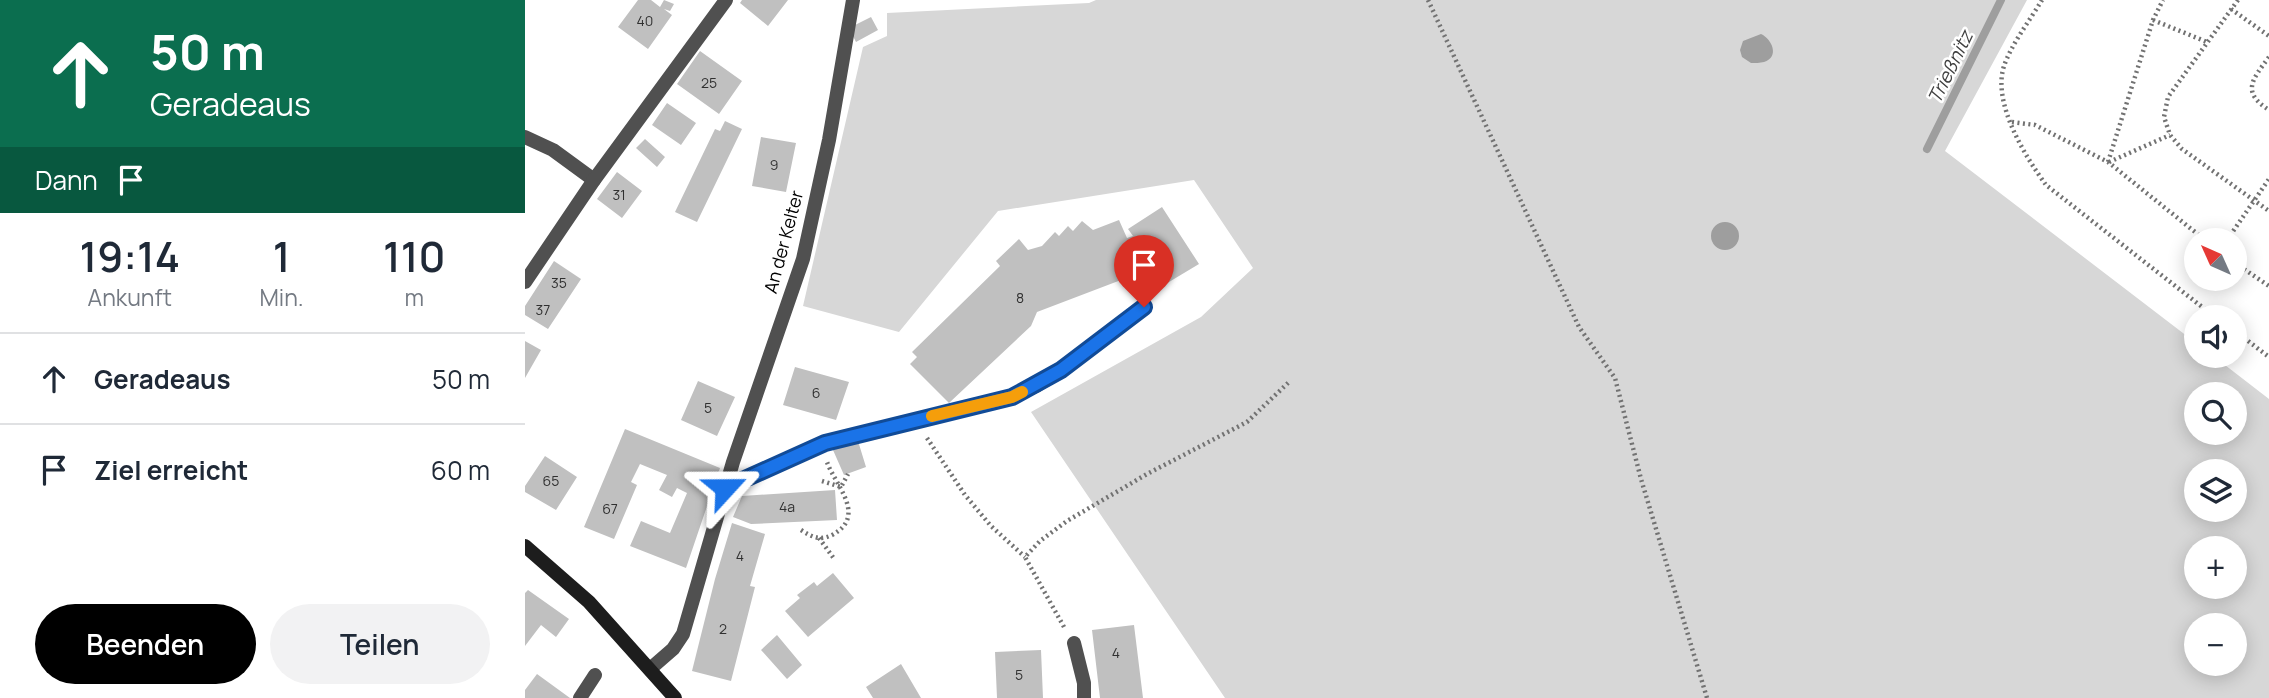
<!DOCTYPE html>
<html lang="de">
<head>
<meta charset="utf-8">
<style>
  :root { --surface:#fff; --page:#f2f2f3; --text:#1f2937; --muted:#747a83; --line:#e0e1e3; --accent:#000 }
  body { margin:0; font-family:Manrope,sans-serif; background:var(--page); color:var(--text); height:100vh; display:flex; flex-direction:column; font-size:26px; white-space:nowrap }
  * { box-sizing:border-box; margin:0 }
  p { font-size:23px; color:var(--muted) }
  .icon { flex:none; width:38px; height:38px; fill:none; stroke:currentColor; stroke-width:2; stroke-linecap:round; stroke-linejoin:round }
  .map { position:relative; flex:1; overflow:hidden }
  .panel { display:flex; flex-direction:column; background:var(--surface); width:525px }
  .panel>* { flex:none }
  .top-card { background:#0b6e4f; color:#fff; overflow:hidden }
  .needle { width:46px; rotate:315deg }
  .tools { position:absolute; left:1659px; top:228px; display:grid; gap:14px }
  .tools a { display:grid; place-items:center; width:63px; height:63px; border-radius:50%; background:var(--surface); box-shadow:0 4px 18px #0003; font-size:35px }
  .pin { position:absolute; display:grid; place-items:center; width:60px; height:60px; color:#fff; margin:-72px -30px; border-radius:50% 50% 50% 0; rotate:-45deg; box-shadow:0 0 7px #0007 }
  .pin .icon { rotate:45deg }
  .me { position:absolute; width:77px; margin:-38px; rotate:66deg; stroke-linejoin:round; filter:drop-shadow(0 0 5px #0008) }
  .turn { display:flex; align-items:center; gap:24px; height:147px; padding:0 35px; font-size:32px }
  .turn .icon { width:91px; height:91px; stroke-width:2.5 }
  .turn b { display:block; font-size:49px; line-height:60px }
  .then { display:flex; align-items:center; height:66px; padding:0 35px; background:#0003; gap:14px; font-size:26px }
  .eta { display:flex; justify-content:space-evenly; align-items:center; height:119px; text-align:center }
  .eta b { font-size:42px; font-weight:600; line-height:49px }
  .action { display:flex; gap:14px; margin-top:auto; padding:14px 35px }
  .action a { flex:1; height:80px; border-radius:42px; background:var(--accent); color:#fff; font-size:28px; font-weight:600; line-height:80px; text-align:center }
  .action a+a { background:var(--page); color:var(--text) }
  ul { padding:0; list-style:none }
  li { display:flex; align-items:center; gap:21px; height:91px; padding:0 35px; border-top:2px solid var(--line) }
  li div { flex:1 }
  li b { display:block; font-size:26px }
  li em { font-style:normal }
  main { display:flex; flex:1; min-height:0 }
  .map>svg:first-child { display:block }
  .green { fill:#d7d7d7; fill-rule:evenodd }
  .water { fill:#9e9e9e }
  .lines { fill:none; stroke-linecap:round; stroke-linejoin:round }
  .stream { stroke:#9e9e9e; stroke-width:8 }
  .building { fill:#c0c0c0 }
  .path { stroke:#727272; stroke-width:4.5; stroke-dasharray:2 3.5; stroke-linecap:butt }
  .lane { stroke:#505050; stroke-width:14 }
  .street { stroke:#505050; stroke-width:14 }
  .secondary { stroke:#1d1d1d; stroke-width:14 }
  .route-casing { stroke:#114b97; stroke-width:18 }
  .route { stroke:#1a73e8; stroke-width:12 }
  .slow { stroke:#f59e0b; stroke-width:12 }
  .labels { text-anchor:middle; stroke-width:5; stroke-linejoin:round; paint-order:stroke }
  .number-label { font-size:14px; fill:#303030 }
  .street-label { font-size:18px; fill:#000; stroke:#fff }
  .water-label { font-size:19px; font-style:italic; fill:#3f3f3f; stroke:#fff }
</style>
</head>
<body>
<main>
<section class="panel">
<div class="top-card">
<div class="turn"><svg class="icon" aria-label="ahead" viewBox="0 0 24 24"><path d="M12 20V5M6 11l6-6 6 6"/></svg><div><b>50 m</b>Geradeaus</div></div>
<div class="then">Dann<svg class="icon" aria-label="arrive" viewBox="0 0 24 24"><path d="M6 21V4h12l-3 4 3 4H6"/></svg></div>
</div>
<div class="eta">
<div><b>19:14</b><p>Ankunft</p></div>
<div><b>1</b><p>Min.</p></div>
<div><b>110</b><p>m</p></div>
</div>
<ul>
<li><svg class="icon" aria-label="ahead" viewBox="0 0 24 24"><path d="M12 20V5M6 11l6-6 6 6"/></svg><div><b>Geradeaus</b></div><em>50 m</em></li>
<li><svg class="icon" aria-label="arrive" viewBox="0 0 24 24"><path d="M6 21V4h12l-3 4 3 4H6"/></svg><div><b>Ziel erreicht</b></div><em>60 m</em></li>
</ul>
<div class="action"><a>Beenden</a><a>Teilen</a></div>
</section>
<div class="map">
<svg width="1744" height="698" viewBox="0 0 1744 698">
  <rect width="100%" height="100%" fill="#fff"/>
  <path class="green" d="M 571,0 L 1502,0 L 1420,151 L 1671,343 L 1671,355 L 1687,355 L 1744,399 L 1744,698 L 700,698 L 506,412 L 676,317 L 728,268 L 669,180 L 473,211 L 374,332 L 278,306 L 338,47 L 362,36 L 362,13 L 564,3 ZM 1671,394 L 1710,394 L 1710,432 L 1671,432 ZM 1671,471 L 1710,471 L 1710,509 L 1671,509 ZM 1671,548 L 1710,548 L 1710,586 L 1671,586 ZM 1671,625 L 1710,625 L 1710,663 L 1671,663 Z"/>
  <path class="water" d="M 1236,34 C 1247,39 1255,57 1239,62 C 1235,63 1230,63 1226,63 L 1217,57 L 1215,50 L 1218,41 Z
    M1186 236a14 14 0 1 1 28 0a14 14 0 1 1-28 0Z"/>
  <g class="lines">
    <path class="stream" d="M 1402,149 L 1476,0"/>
  </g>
  <path class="building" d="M 113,0 L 126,0 L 135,7 L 139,0 L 149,4 L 145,11 L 139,9 L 147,15 L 123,49 L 93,27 Z
    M 217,0 L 263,0 L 243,26 L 215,3 Z
    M 346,17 L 353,30 L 331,42 L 324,28 Z
    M 175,51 L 217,81 L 194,114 L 152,84 Z
    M 142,103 L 171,123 L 156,145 L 127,125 Z
    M 200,121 L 217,129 L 172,222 L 150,212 L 190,129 L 195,131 Z
    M 236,137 L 271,143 L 261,192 L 227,186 Z
    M 120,139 L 140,157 L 132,167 L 111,148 Z
    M 92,172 L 117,191 L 97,218 L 72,199 Z
    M 637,207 L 674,264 L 639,285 L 627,268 L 611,274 L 603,280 L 596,280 L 512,312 L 506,326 L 424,403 L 385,364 L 392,357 L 387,352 L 475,266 L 471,261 L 494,239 L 503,250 L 517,246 L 530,232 L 534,236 L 543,226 L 548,231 L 557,221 L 568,230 L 594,220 L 602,238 L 608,236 L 603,229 Z
    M 29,261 L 56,279 L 23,329 L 0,315 L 0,306 Z
    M 0,341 L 16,350 L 0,378 Z
    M 270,367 L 324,382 L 311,420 L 258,405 Z
    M 173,381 L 210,397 L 192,436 L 156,420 Z
    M 100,429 L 195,468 L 161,568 L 105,546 L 116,521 L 145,533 L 162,493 L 152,488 L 147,497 L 134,490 L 142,475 L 115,464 L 106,482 L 112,485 L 89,539 L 59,527 Z
    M 333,441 L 341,467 L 319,475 L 308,450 Z
    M 20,456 L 52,477 L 31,510 L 0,492 L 0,486 Z
    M 310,490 L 312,520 L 226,524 L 208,517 L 217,496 Z
    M 207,523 L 240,534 L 225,586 L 230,587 L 206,681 L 167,671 L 190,579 Z
    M 308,573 L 329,598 L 283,637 L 260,611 L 275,598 L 272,595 L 289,582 L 292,586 Z
    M 3,590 L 44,619 L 31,637 L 16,625 L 0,646 L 0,593 Z
    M 609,625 L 618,698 L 575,698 L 567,630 Z
    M 252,635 L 277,665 L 262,679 L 236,650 Z
    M 516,650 L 518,698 L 472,698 L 470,652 Z
    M 376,664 L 396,698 L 348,698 L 341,687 Z
    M 12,674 L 45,698 L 0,698 L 0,690 Z"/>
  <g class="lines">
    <path class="path" d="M 903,0 L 1054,327 L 1090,378 L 1116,479 L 1182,698
      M 1517,0 C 1505,20 1486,45 1479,66 C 1467,103 1500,156 1521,185 L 1690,317
      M 1713,0 L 1643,97 L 1639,117 L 1645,135 L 1657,149 L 1744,211
      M 1706,9 L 1744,36
      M 1628,20 L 1682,42
      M 1744,57 C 1727,80 1716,92 1744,110
      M 1487,122 L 1510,125 L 1583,162 L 1680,240
      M 1583,162 L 1628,20 L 1638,0
      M 1584,162 L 1645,135
      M 1702,240 L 1744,179
      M 1710,263 L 1744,286
      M 1710,331 L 1744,357
      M 402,438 L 440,495 L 466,526 L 500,557
      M 297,481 L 316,487 L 323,474
      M 276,530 C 287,537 295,541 307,535 C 343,516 310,485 302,462
      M 294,538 L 310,560
      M 539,627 L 500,557 L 515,541 L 542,521 L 622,474 L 722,422 L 764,382"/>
    <path class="lane" d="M 0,137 L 28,150 L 69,180
      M 390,420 L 487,397 L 511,386 L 536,370 L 619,307"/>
    <path class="street" d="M 0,282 L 69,180 L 201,0
      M 200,488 L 300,443 L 390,420
      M 549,643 L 559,683 L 559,698
      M 125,669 L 148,649 L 158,634 L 208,462 L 278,259 L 304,140 L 328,0
      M 55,698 L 70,675"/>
    <path class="secondary" d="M 0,546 L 64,602 L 150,698"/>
  </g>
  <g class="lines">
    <g class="route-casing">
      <path id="route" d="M 200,488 L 300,443 L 487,397 L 536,370 L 619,307"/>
    </g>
    <use href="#route" class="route"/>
    <path class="slow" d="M 407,416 L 487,397 L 497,392"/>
  </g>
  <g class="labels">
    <g class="number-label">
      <text x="120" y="26">40</text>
      <text x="184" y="88">25</text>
      <text x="249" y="170">9</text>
      <text x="94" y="200">31</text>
      <text x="34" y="288">35</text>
      <text x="495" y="303">8</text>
      <text x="18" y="315">37</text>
      <text x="291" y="398">6</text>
      <text x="183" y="413">5</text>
      <text x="26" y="486">65</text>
      <text x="262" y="512">4a</text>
      <text x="85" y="514">67</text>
      <text x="215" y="561">4</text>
      <text x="198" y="634">2</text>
      <text x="591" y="658">4</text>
      <text x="494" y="680">5</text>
    </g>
    <g class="street-label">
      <text transform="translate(259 242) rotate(-75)" y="6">An der Kelter</text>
    </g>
    <g class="water-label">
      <text transform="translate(1425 67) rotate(-64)" y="7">Trießnitz</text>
    </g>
  </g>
</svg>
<div class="tools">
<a><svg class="needle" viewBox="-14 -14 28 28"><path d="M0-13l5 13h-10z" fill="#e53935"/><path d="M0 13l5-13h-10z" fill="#747a83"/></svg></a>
<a><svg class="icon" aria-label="sound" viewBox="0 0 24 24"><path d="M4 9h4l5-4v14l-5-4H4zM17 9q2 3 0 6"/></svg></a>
<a><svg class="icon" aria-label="search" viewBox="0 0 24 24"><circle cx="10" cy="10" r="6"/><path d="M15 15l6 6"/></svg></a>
<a><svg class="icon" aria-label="layers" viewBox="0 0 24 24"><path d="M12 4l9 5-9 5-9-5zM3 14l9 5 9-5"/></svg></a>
<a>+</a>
<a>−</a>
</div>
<div class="pin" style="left:619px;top:307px;background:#d93025"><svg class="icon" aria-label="arrive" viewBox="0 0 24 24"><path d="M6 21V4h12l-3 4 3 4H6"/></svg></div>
<svg class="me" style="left:200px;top:488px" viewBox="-20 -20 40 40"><path d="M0-17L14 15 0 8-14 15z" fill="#1a73e8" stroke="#fff" stroke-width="4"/></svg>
</div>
</main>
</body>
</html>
